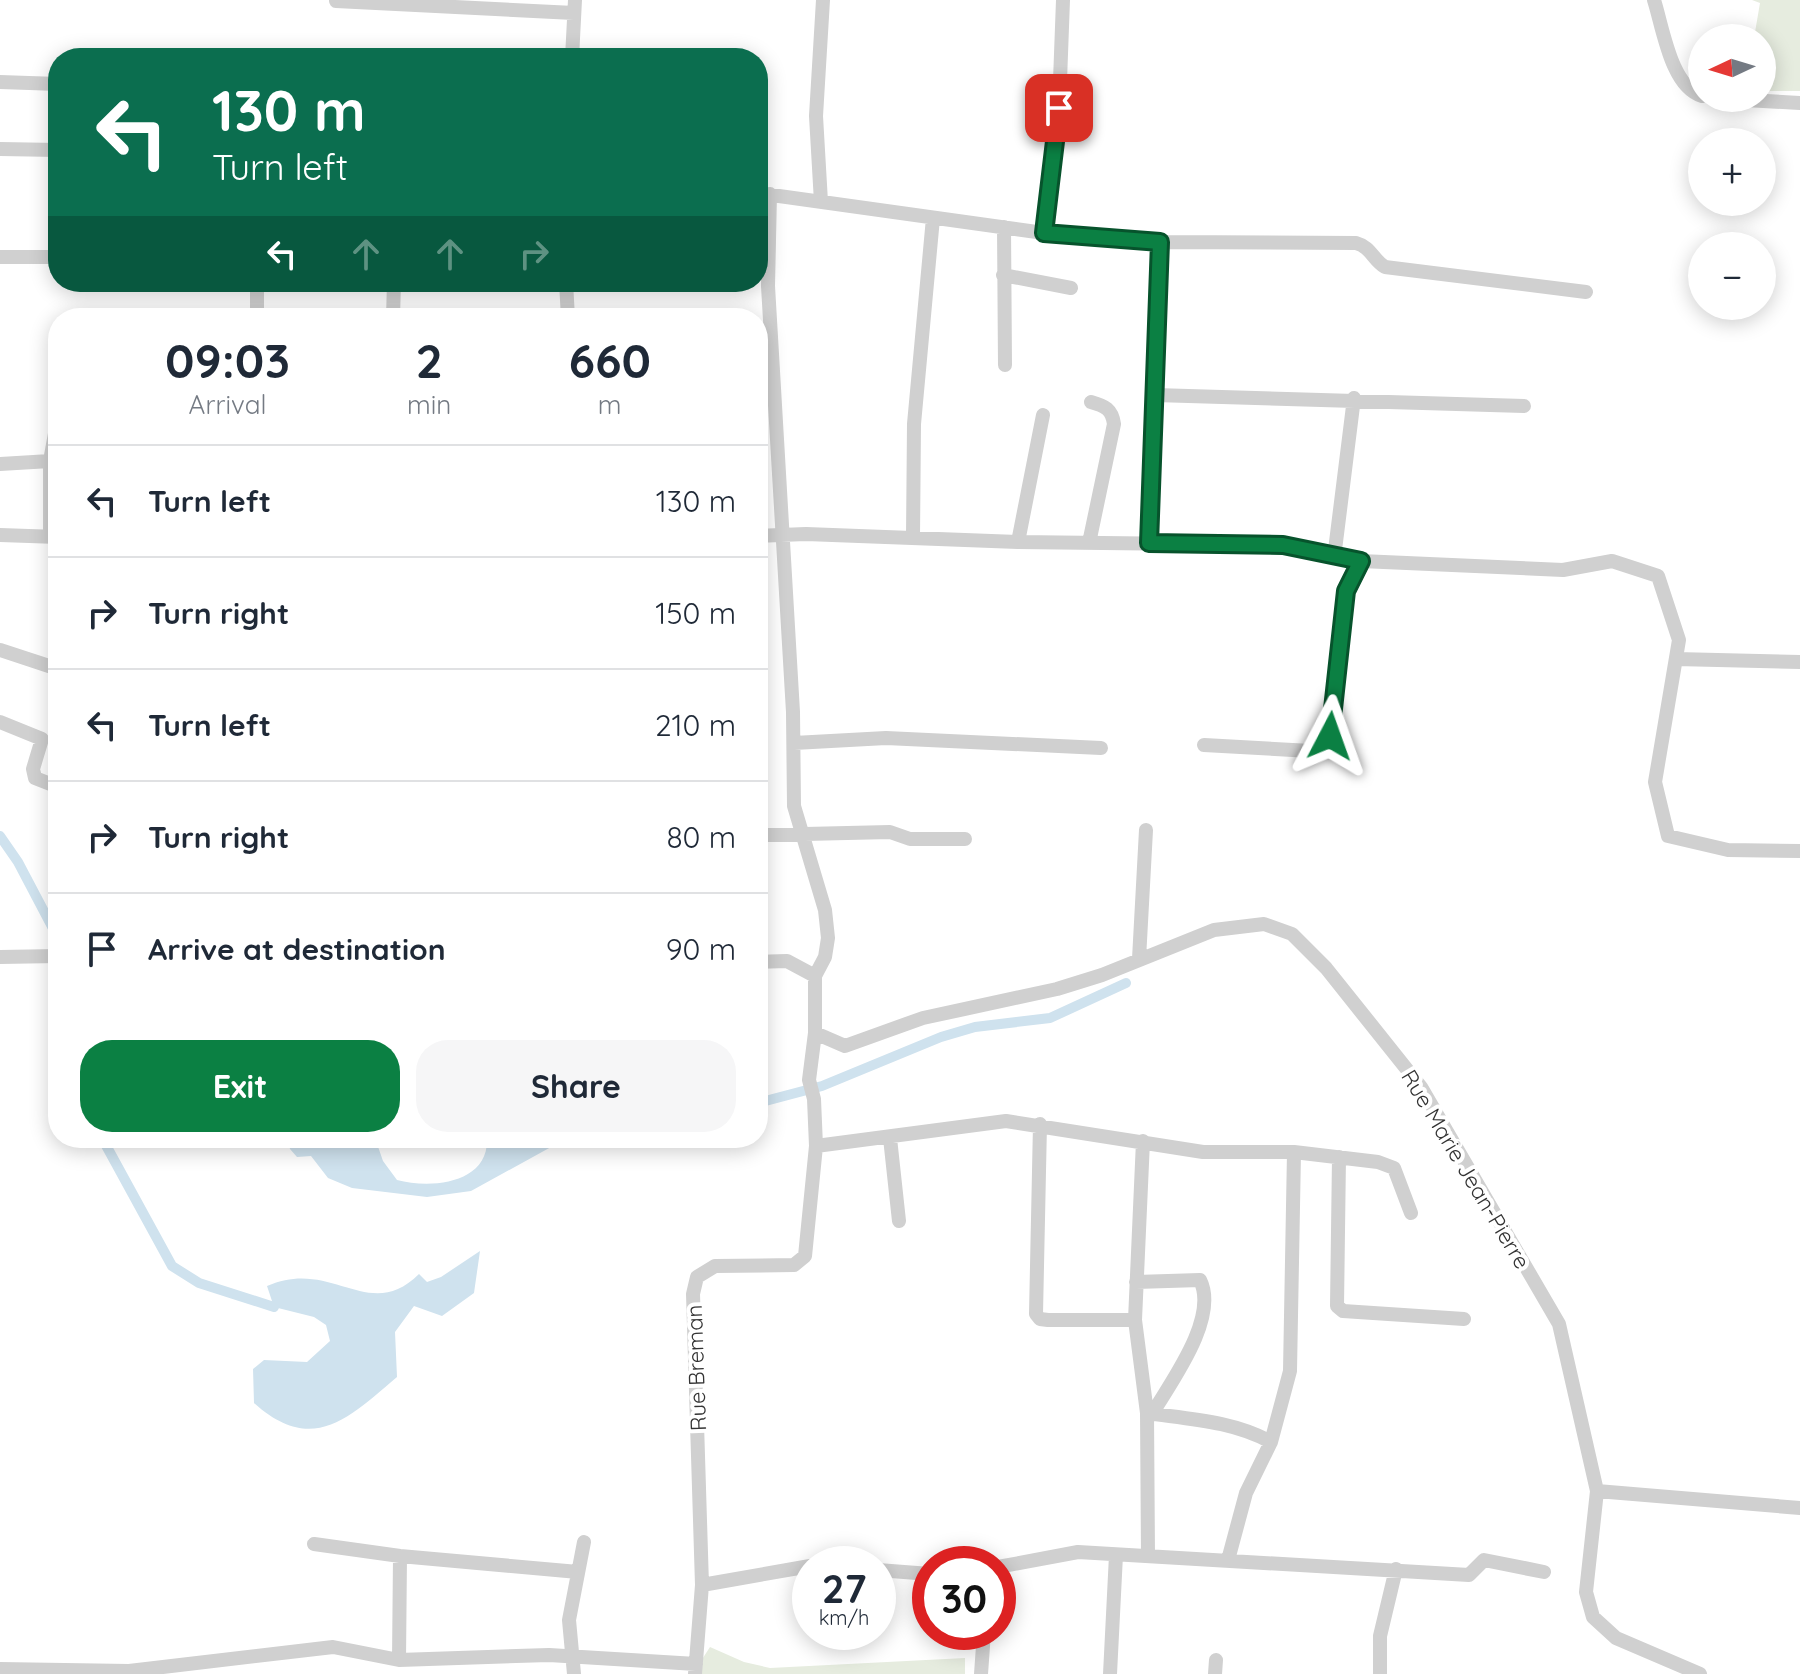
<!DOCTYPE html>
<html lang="en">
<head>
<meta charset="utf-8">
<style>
  :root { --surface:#fff; --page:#f6f6f7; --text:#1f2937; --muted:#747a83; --line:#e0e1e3; --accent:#0b8043 }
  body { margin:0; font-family:Quicksand,sans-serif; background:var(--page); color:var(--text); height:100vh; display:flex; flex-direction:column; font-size:30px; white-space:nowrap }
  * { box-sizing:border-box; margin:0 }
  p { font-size:26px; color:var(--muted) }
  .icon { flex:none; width:44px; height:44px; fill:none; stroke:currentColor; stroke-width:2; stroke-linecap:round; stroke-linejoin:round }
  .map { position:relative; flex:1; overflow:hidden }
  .sheet { position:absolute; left:48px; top:308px; width:720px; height:840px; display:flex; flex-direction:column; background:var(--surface); border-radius:32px; box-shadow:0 4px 20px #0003 }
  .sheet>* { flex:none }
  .banner { position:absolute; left:48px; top:48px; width:720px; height:244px; border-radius:32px; box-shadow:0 4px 20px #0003; background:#0b6e4f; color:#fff; overflow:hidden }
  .needle { width:52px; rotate:266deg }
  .buttons { position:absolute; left:1688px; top:24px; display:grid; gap:16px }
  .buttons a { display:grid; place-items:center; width:88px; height:88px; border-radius:50%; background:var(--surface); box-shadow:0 4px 20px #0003; font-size:40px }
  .speed { position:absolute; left:792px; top:1546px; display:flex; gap:16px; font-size:40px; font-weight:700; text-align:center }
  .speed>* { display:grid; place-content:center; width:104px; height:104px; border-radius:50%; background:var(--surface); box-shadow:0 4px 20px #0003; line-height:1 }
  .speed small { font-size:20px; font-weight:400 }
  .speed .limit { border:12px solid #d22; background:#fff; color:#111 }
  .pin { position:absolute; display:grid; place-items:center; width:68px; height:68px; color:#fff; margin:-34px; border-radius:16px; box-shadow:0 4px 12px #0006 }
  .me { position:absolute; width:88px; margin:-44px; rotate:4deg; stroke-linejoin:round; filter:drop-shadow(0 0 6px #0008) }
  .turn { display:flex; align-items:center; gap:28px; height:168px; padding:0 32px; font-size:36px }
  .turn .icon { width:104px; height:104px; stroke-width:2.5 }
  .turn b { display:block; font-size:56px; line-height:68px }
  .lanes { display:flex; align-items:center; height:76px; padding:0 32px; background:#0003; justify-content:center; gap:40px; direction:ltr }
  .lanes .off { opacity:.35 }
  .eta { display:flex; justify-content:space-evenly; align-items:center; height:136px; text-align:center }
  .eta b { font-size:48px; font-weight:700; line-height:56px }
  .action { display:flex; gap:16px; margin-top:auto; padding:16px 32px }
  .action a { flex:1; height:92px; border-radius:32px; background:var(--accent); color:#fff; font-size:32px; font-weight:700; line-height:92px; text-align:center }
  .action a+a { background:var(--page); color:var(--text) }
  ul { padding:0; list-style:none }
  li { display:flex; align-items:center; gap:24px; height:112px; padding:0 32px; border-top:2px solid var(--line) }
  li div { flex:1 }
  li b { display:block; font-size:30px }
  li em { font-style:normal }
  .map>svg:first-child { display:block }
  .green { fill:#e6ecdf }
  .water { fill:#cfe2ee }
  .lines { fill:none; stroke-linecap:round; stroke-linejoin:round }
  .canal { stroke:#cfe2ee; stroke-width:10 }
  .minor { stroke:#d0d0d0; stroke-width:14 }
  .route-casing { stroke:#07532c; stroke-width:20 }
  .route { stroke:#0b8043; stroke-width:14 }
  .labels { text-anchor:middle; stroke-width:8; stroke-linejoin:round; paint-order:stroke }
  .street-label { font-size:22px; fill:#333; stroke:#fff }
</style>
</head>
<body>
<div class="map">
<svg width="1800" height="1674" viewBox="0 0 1800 1674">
  <rect width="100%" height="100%" fill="#fff"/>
  <path class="green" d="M 1752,0 L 1800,0 L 1800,91 L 1762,91 L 1762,38 L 1754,38 L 1760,3 Z
    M 710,1647 L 744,1662 L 770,1668 L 965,1658 L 965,1674 L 698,1674 L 699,1664 Z"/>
  <path class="water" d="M 287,1138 L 375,1138 L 383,1161 L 397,1180 C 431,1189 489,1184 487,1138 L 584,1138 L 551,1147 L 471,1191 L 427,1197 L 352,1188 L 328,1178 L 311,1156 L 297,1157 L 290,1149 Z
    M 480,1251 L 474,1293 L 442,1316 L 414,1306 L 395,1332 L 397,1377 C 348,1419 312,1455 254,1403 L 253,1369 L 264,1360 L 307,1362 L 330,1341 L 326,1325 L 314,1317 L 274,1307 L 267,1286 C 332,1257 369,1324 419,1274 L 427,1282 L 441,1277 Z"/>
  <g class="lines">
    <path class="canal" d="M 0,836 L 18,862 L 58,938
      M 758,1103 L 822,1086 L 941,1037 L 975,1027 L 1050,1018 L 1126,983
      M 102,1138 L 172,1266 L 199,1283 L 274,1307"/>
    <path class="minor" d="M 1654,0 C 1663,28 1671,87 1702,96
      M 336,1 L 574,13
      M 572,58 L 575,0
      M 0,82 L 58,84
      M 1711,98 L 1800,103
      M 0,149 L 58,150
      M 758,193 L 1044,233 L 1160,242 L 1356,243 C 1371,247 1373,260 1385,267 L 1586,292
      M 821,202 L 816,116 L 823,0
      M 1004,227 L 1005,365
      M 1044,233 L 1059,108 L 1063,0
      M 0,257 L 58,257
      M 1003,275 L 1071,288
      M 566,282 L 568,318
      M 257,318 L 257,282
      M 393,318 L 394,282
      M 1155,395 L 1524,406
      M 0,464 L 50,461 L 56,428
      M 0,535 L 58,537
      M 758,536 L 806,534 L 1018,542 L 1283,545 L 1361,561 L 1563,570 L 1612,561 L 1658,576 L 1679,640 L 1655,782 L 1668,836 L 1728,850 L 1800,851
      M 50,537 L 50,461
      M 913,537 L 914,424 L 933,218
      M 1018,542 L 1043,415
      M 1089,543 L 1114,424 C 1112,409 1105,406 1091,402
      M 1149,543 L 1160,242
      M 1334,558 L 1354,398
      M 0,650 L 58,669
      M 1676,659 L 1800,662
      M 0,722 L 42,739 L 33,769 L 35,778 L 58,787
      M 794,743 L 886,738 L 1101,748
      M 1204,745 L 1311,751 L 1326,744 L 1346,591 L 1361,561
      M 758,835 L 890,832 L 910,839 L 965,839
      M 0,957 L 58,956
      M 1139,959 L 1146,830
      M 758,962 L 787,961 L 815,976
      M 815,1033 L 845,1046 L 923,1018 L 1057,989 L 1102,975 L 1214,930 L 1264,924 L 1292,934 L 1326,968 L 1421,1087 L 1559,1324 L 1597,1491 L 1586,1592 L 1593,1617 L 1616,1638 L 1700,1674
      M 1040,1124 L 1036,1314 L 1040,1319 L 1048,1320 L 1135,1320
      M 890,1138 L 899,1221
      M 1143,1141 L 1135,1320 L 1147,1413 L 1148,1556
      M 816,1146 L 1006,1121 L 1203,1152 L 1294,1152 L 1378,1162 L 1394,1168 L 1411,1213
      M 1339,1157 L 1337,1306 L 1343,1311 L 1464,1319
      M 1136,1282 L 1200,1280 C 1219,1318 1171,1382 1152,1414
      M 1147,1413 C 1189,1419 1233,1421 1271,1442
      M 1597,1491 L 1800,1508
      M 314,1544 L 400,1556 L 578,1572
      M 1228,1560 L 1246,1493 L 1271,1442 L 1290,1371 L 1294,1152
      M 821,1564 L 843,1564
      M 998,1567 L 1078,1552 L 1469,1575 L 1484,1560 L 1544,1572
      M 878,1570 L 930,1574
      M 702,1585 L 810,1566
      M 399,1660 L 400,1556
      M 0,1669 L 129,1671 L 333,1647 L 399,1660 L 549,1655 L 696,1664
      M 574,1674 L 569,1620 L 584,1542
      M 695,1674 L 702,1585 L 693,1294 L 697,1277 L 715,1266 L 794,1265 L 805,1256 L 816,1146 L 814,1099 L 809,1080 L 815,1033 L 815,976 L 825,957 L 828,938 L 825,910 L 794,806 L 793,712 L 768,286 L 770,194
      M 981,1674 L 984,1632
      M 1110,1674 L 1116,1555
      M 1215,1674 L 1216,1660
      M 1380,1674 L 1380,1636 L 1396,1569"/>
  </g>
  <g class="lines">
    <g class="route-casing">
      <path id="route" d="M 1059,108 L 1044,233 L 1160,242 L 1149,543 L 1283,545 L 1361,561 L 1346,591 L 1330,736"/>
    </g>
    <use href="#route" class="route"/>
  </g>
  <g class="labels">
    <g class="street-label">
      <text transform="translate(1466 1169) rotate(59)" y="8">Rue Marie Jean-Pierre</text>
      <text transform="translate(696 1368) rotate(-92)" y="8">Rue Breman</text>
    </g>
  </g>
</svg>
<div class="buttons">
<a><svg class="needle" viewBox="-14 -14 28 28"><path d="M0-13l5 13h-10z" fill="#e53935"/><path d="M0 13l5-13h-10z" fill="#747a83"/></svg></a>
<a>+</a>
<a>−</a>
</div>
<div class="speed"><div>27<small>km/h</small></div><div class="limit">30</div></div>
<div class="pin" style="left:1059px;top:108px;background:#d93025"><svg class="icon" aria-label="arrive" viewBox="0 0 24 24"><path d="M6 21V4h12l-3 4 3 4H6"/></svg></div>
<svg class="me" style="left:1330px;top:736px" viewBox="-20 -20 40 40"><path d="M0-17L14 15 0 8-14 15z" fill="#0b8043" stroke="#fff" stroke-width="4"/></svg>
<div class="banner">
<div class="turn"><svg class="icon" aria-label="left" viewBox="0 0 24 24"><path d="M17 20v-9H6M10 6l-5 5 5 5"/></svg><div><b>130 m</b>Turn left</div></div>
<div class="lanes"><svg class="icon" aria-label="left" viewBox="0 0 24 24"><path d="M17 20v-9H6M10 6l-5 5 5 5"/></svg><svg class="icon off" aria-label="ahead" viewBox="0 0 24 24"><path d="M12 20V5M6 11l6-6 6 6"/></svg><svg class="icon off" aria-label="ahead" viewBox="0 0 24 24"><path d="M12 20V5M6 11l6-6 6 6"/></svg><svg class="icon off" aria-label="right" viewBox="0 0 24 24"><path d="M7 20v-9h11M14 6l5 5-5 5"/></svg></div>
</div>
<section class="sheet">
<div class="eta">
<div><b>09:03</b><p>Arrival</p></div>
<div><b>2</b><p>min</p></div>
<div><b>660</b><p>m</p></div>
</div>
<ul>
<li><svg class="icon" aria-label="left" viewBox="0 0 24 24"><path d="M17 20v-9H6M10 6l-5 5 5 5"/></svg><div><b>Turn left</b></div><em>130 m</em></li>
<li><svg class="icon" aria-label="right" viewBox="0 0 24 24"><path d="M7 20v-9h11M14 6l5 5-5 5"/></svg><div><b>Turn right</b></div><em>150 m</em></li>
<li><svg class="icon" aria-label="left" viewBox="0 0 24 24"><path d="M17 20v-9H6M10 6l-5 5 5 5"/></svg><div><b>Turn left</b></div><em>210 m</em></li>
<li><svg class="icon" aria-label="right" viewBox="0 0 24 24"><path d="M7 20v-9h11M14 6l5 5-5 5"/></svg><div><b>Turn right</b></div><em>80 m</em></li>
<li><svg class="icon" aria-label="arrive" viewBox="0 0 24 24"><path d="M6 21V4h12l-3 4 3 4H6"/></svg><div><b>Arrive at destination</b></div><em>90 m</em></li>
</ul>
<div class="action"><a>Exit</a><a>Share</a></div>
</section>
</div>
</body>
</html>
